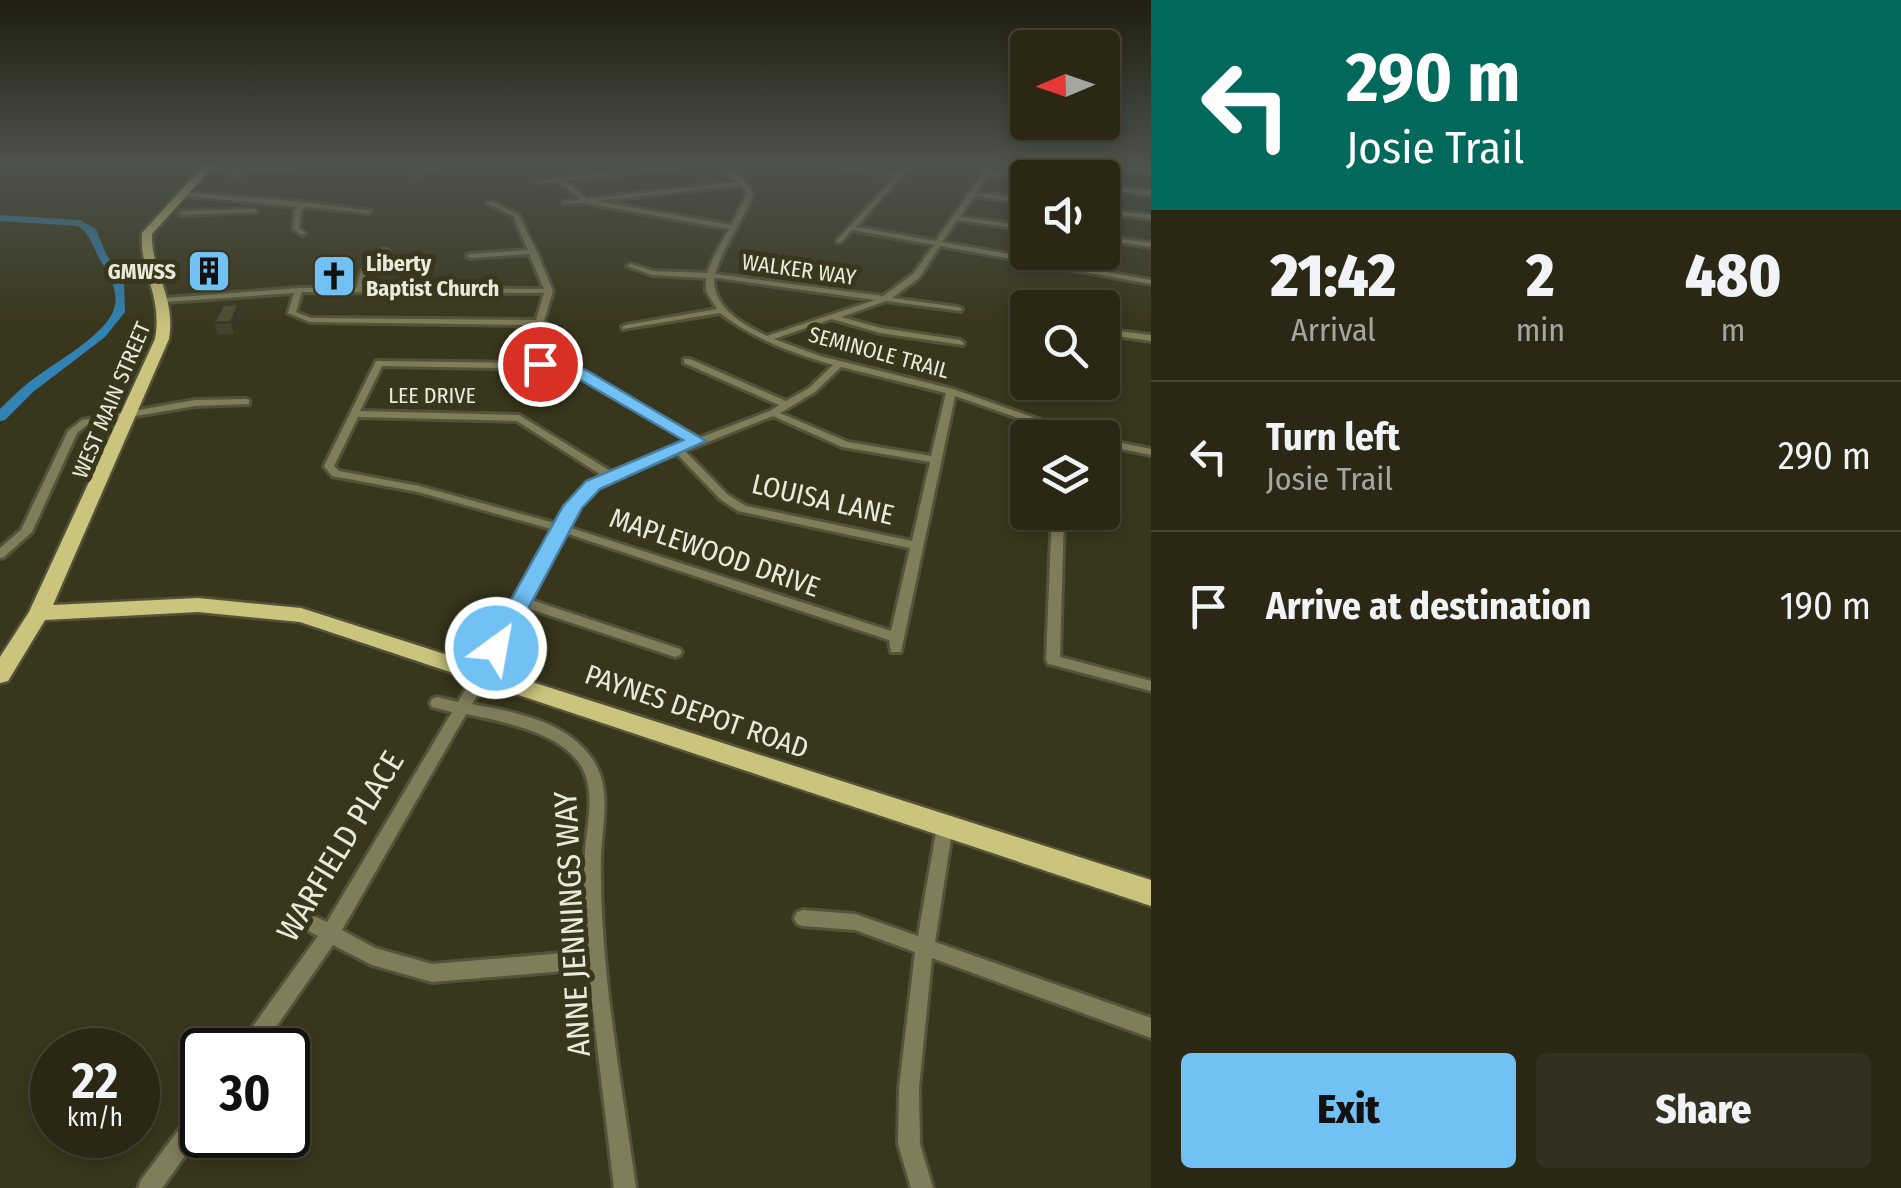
<!DOCTYPE html>
<html lang="en">
<head>
<meta charset="utf-8">
<style>
  :root { --surface:#2a2815; --page:#32301e; --text:#f1f3f6; --muted:#a5a6a0; --line:#464434; --accent:#71c1f5 }
  body { margin:0; font-family:"Fira Sans Condensed",sans-serif; background:var(--page); color:var(--text); height:100vh; display:flex; flex-direction:column; font-size:38px; white-space:nowrap }
  * { box-sizing:border-box; margin:0 }
  p { font-size:32px; color:var(--muted) }
  .icon { flex:none; width:55px; height:55px; fill:none; stroke:currentColor; stroke-width:2; stroke-linecap:round; stroke-linejoin:round }
  .map { position:relative; flex:1; overflow:hidden }
  .details { display:flex; flex-direction:column; background:var(--surface); width:750px }
  .details>* { flex:none }
  .banner { background:#00695c; color:#fff; overflow:hidden }
  .needle { width:65px; rotate:268deg }
  .tools { position:absolute; left:1010px; top:30px; display:grid; gap:20px }
  .tools a { display:grid; place-items:center; width:110px; height:110px; border-radius:10px; background:var(--surface); box-shadow:0 5px 15px #0003,0 0 0 2px var(--line); font-size:50px }
  .speed { position:absolute; left:30px; top:1028px; display:flex; gap:20px; font-size:50px; font-weight:700; text-align:center }
  .speed>* { display:grid; place-content:center; width:130px; height:130px; border-radius:50%; background:var(--surface); box-shadow:0 5px 15px #0003,0 0 0 2px var(--line); line-height:1 }
  .speed small { font-size:25px; font-weight:400 }
  .speed .limit { border:5px solid #111; border-radius:15px; background:#fff; color:#111 }
  .pin { position:absolute; display:grid; place-items:center; width:85px; height:85px; color:#fff; margin:-42px; border:5px solid #fff; border-radius:50%; box-shadow:0 2px 10px #0007 }
  .me { position:absolute; width:110px; margin:-55px; rotate:32deg; stroke-linejoin:round; filter:drop-shadow(0 0 8px #0008) }
  .turn { display:flex; align-items:center; gap:35px; height:210px; padding:0 30px; font-size:45px }
  .turn .icon { width:130px; height:130px; stroke-width:2.5 }
  .turn b { display:block; font-size:70px; line-height:85px }
  .eta { display:flex; justify-content:space-evenly; align-items:center; height:170px; text-align:center }
  .eta b { font-size:60px; font-weight:800; line-height:70px }
  .primary-button { display:flex; gap:20px; margin-top:auto; padding:20px 30px }
  .primary-button a { flex:1; height:115px; border-radius:10px; background:var(--accent); color:#111; font-size:40px; font-weight:800; line-height:115px; text-align:center }
  .primary-button a+a { background:var(--page); color:var(--text) }
  ul { padding:0; list-style:none }
  li { display:flex; align-items:center; gap:30px; height:150px; padding:0 30px; border-top:2px solid var(--line) }
  li div { flex:1 }
  li b { display:block; font-size:38px }
  li em { font-style:normal }
  main { display:flex; flex:1; min-height:0 }
  .map>svg:first-child { display:block }
  .lines { fill:none; stroke-linecap:round; stroke-linejoin:round }
  .river { fill:#3083b4; fill-rule:evenodd }
  .street-casing { stroke:#54533a; stroke-width:6 }
  .primary-casing { stroke:#54533a; stroke-width:5 }
  .street { fill:#807d5b; fill-rule:evenodd }
  .primary { fill:#cac47d; fill-rule:evenodd }
  .wall { fill:#44422c }
  .shaded-wall { fill:#373624 }
  .building { fill:#4f4d33; stroke:#373624; stroke-width:2.5 }
  .route { fill:#71c1f5; stroke:#497d9f; stroke-width:2.5 }
  .labels { text-anchor:middle; stroke-width:10; stroke-linejoin:round; paint-order:stroke }
  .far-poi-label { font-size:22px; font-weight:bold; fill:#eaeada; stroke:#38361c; text-anchor:start }
  .far-street-label { font-size:22px; fill:#eaeada; stroke:#38361c }
  .street-label { font-size:28px; fill:#eaeada; stroke:#38361c }
  .near-street-label { font-size:32px; fill:#eaeada; stroke:#38361c }
</style>
</head>
<body>
<main>
<div class="map">
<svg width="1151" height="1188" viewBox="0 0 1151 1188">
  <rect width="100%" height="100%" fill="#38361c"/>
  <g class="lines">
    <path class="river" d="M 0,215 L 80,220 L 96,229 L 106,254 L 124,282 L 125,312 L 105,337 L 33,392 L 5,420 L 0,421 L 0,409 C 9,400 18,391 28,383 C 52,364 98,340 112,314 C 121,296 111,278 102,263 C 93,249 92,235 78,226 L 0,221 Z"/>
    <g class="street-casing">
      <path id="street" d="M 209,163 L 221,164 L 233,171 L 292,163 L 295,165 L 287,172 L 266,170 L 232,175 L 218,167 L 207,166 Z
        M 439,163 L 446,163 L 419,175 L 414,174 Z
        M 698,163 C 723,163 740,171 753,194 C 743,222 724,244 715,274 L 883,296 L 913,274 L 934,245 L 852,230 L 841,242 L 837,242 L 837,240 L 895,177 L 814,163 L 826,163 L 898,174 L 908,163 L 914,163 L 856,227 L 936,241 L 990,163 L 996,163 L 990,172 L 1031,178 L 1028,178 L 1028,180 L 988,175 L 976,193 L 1028,199 L 1028,203 L 974,196 L 960,217 L 1028,226 L 1028,230 L 957,220 L 942,242 L 1151,280 L 1151,284 L 940,246 L 919,278 L 892,298 L 958,307 L 962,309 L 961,311 L 886,301 L 841,317 L 881,328 L 960,340 L 964,343 L 963,345 L 880,333 L 832,319 L 774,339 L 820,356 L 953,389 L 1092,438 L 1075,438 L 955,396 L 901,652 L 891,652 L 889,640 L 565,533 L 531,600 L 680,649 L 682,652 L 680,655 L 675,657 L 527,608 L 472,704 C 514,712 567,721 593,760 C 612,788 602,824 601,856 C 599,967 621,1078 636,1188 L 614,1188 L 588,969 L 432,982 L 372,965 L 333,945 L 260,1050 L 238,1050 L 241,1043 L 318,936 L 301,927 L 298,921 L 301,915 L 307,913 L 327,922 L 452,712 L 432,707 L 430,703 L 432,699 L 437,697 L 458,702 L 518,602 L 555,530 L 418,492 L 332,476 L 324,466 L 376,361 L 524,363 L 535,325 L 310,322 L 288,313 L 294,293 L 166,302 L 162,300 L 166,298 L 299,288 L 356,288 L 361,271 L 381,268 L 380,251 L 384,249 L 388,251 L 389,270 L 367,275 L 363,288 L 544,289 L 529,254 L 470,258 L 466,256 L 470,254 L 528,250 L 513,216 L 487,203 L 492,202 L 518,214 L 537,252 L 553,291 L 544,321 L 546,323 L 543,325 L 533,363 L 555,363 L 583,372 L 699,438 L 770,411 L 779,405 L 684,363 L 684,359 L 690,359 L 786,401 L 809,388 L 833,365 C 792,353 754,339 720,313 L 623,329 L 622,327 L 626,325 L 717,309 L 706,291 L 706,278 L 652,275 L 627,266 L 631,264 L 653,271 L 707,273 L 714,256 L 729,229 L 584,203 L 563,204 L 563,202 L 580,199 L 559,181 L 540,183 L 537,181 ZM 713,164 L 738,182 L 586,199 L 565,180 ZM 742,185 L 747,194 L 731,225 L 597,201 ZM 714,278 L 718,278 L 875,300 L 767,336 C 742,324 713,308 714,278 ZM 302,292 L 544,293 L 536,320 L 311,318 L 296,312 ZM 382,366 L 554,369 L 577,376 L 691,442 L 612,472 L 519,415 L 360,411 ZM 841,367 L 946,393 L 931,456 L 848,442 L 780,413 L 815,392 ZM 773,416 L 842,447 L 930,462 L 912,541 L 746,506 L 728,495 L 685,451 ZM 358,417 L 517,421 L 603,476 C 583,485 568,504 558,524 L 419,486 L 339,471 L 334,466 ZM 677,454 L 720,499 L 738,511 L 910,548 L 891,631 L 568,527 L 578,508 L 603,483 ZM 466,714 C 504,722 569,733 585,774 C 594,798 587,826 585,851 C 583,884 584,918 587,951 L 432,964 L 375,948 L 342,930 Z
        M 1076,163 L 1092,163 L 1151,169 L 1151,173 Z
        M 1102,185 L 1151,191 L 1151,195 L 1102,189 Z
        M 179,192 L 304,202 L 371,211 L 368,213 L 305,207 L 301,211 L 299,228 L 305,233 L 302,235 L 293,229 L 295,211 L 298,207 L 177,195 Z
        M 254,209 L 256,210 L 256,212 L 181,215 L 178,213 L 181,211 Z
        M 1102,209 L 1151,215 L 1151,219 L 1102,213 Z
        M 1102,236 L 1151,243 L 1151,247 L 1102,240 Z
        M 1102,329 L 1151,335 L 1151,341 L 1102,334 Z
        M 246,399 L 249,400 L 249,404 L 195,406 L 88,424 L 77,433 L 32,532 L 4,557 L 0,558 L 0,548 L 21,530 L 68,431 L 82,420 L 195,400 Z
        M 1102,439 L 1151,449 L 1151,455 L 1102,445 Z
        M 1052,512 L 1064,512 L 1060,657 L 1151,681 L 1151,691 L 1053,665 L 1048,664 L 1046,660 Z
        M 945,819 L 951,821 L 953,826 L 935,942 L 1151,1018 L 1151,1038 L 932,958 L 919,1088 L 920,1144 L 933,1188 L 911,1188 L 898,1144 L 899,1088 L 915,952 L 855,930 L 803,926 L 797,924 L 794,918 L 797,912 L 803,910 L 855,914 L 918,936 L 937,826 L 939,821 Z
        M 202,1105 L 202,1132 L 162,1188 L 138,1188 L 141,1180 L 195,1108 Z"/>
    </g>
    <g class="primary-casing">
      <path id="primary" d="M 206,163 L 216,163 L 152,234 C 151,273 176,295 169,339 L 53,605 L 198,598 L 301,608 L 1151,880 L 1151,906 L 300,622 L 198,612 L 45,620 L 8,681 L 0,683 L 0,657 L 29,612 L 155,339 C 163,295 139,272 142,233 Z"/>
    </g>
    <use href="#street" class="street"/>
    <use href="#primary" class="primary"/>
  </g>
  <path class="wall" d="M 243,316 L 234,334 L 218,335 L 214,323 Z"/>
  <path class="shaded-wall" d="M 239,304 L 243,316 L 234,334 L 231,322 Z"/>
  <path class="building" d="M 239,304 L 231,322 L 214,323 L 223,305 Z"/>
  <linearGradient id="sky" x2="0" y2="1"><stop stop-color="#1f1e0f"/><stop offset="0.5" stop-color="#4d524b"/><stop offset="1" stop-color="#4d524b" stop-opacity="0"/></linearGradient>
  <rect width="1151" height="329" fill="url(#sky)"/>
  <path class="route" d="M 540,360 L 586,370 L 706,441 L 600,489 L 582,508 L 504,654 L 496,657 L 484,648 L 563,506 L 586,481 L 683,440 L 575,377 L 535,368 L 535,361 Z"/>
  <defs>
    <g id="building-square" transform="scale(2.25)"><rect x="-9" y="-9" width="18" height="18" rx="4" fill="#71c1f5" stroke="#38361c"/><path d="M-4-6H4V6H1V3H-1V6H-4ZM-2.5-4.3h1.7v1.8h-1.7ZM.8-4.3h1.7v1.8H.8ZM-2.5-1h1.7V.8h-1.7ZM.8-1h1.7V.8H.8Z" fill="#111"/></g>
    <g id="church-square" transform="scale(2.25)"><rect x="-9" y="-9" width="18" height="18" rx="4" fill="#71c1f5" stroke="#38361c"/><path d="M-1.2-6h2.4v3.5h3.3v2.4h-3.3V6h-2.4V-.1h-3.3v-2.4h3.3Z" fill="#111"/></g>
  </defs>
  <g fill-rule="evenodd">
    <use href="#building-square" x="209" y="271"/>
    <use href="#church-square" x="334" y="276"/>
  </g>
  <g class="labels">
    <g class="far-poi-label">
      <text x="366" y="271">Liberty<tspan x="366" dy="25">Baptist Church</tspan></text>
      <text x="176" y="279" text-anchor="end">GMWSS</text>
    </g>
    <g class="far-street-label">
      <text transform="translate(799 269) rotate(8)" y="8">WALKER WAY</text>
      <text transform="translate(879 352) rotate(15)" y="8">SEMINOLE TRAIL</text>
      <text x="432" y="403">LEE DRIVE</text>
      <text transform="translate(111 400) rotate(-67)" y="8">WEST MAIN STREET</text>
    </g>
    <g class="street-label">
      <text transform="translate(823 499) rotate(13)" y="10">LOUISA LANE</text>
      <text transform="translate(715 552) rotate(19)" y="10">MAPLEWOOD DRIVE</text>
      <text transform="translate(697 711) rotate(19)" y="10">PAYNES DEPOT ROAD</text>
    </g>
    <g class="near-street-label">
      <text transform="translate(340 846) rotate(-59)" y="11">WARFIELD PLACE</text>
      <text transform="translate(572 924) rotate(-93)" y="11">ANNE JENNINGS WAY</text>
    </g>
  </g>
</svg>
<div class="tools">
<a><svg class="needle" viewBox="-14 -14 28 28"><path d="M0-13l5 13h-10z" fill="#e53935"/><path d="M0 13l5-13h-10z" fill="#a5a6a0"/></svg></a>
<a><svg class="icon" aria-label="sound" viewBox="0 0 24 24"><path d="M4 9h4l5-4v14l-5-4H4zM17 9q2 3 0 6"/></svg></a>
<a><svg class="icon" aria-label="search" viewBox="0 0 24 24"><circle cx="10" cy="10" r="6"/><path d="M15 15l6 6"/></svg></a>
<a><svg class="icon" aria-label="layers" viewBox="0 0 24 24"><path d="M12 4l9 5-9 5-9-5zM3 14l9 5 9-5"/></svg></a>
</div>
<div class="speed"><div>22<small>km/h</small></div><div class="limit">30</div></div>
<div class="pin" style="left:540px;top:364px;background:#d93025"><svg class="icon" aria-label="arrive" viewBox="0 0 24 24"><path d="M6 21V4h12l-3 4 3 4H6"/></svg></div>
<svg class="me" style="left:496px;top:648px" viewBox="-20 -20 40 40"><circle r="17" fill="#71c1f5" stroke="#fff" stroke-width="3"/><path d="M0-11L8 9 0 5-8 9z" fill="#fff"/></svg>
</div>
<section class="details">
<div class="banner">
<div class="turn"><svg class="icon" aria-label="left" viewBox="0 0 24 24"><path d="M17 20v-9H6M10 6l-5 5 5 5"/></svg><div><b>290 m</b>Josie Trail</div></div>
</div>
<div class="eta">
<div><b>21:42</b><p>Arrival</p></div>
<div><b>2</b><p>min</p></div>
<div><b>480</b><p>m</p></div>
</div>
<ul>
<li><svg class="icon" aria-label="left" viewBox="0 0 24 24"><path d="M17 20v-9H6M10 6l-5 5 5 5"/></svg><div><b>Turn left</b><p>Josie Trail</p></div><em>290 m</em></li>
<li><svg class="icon" aria-label="arrive" viewBox="0 0 24 24"><path d="M6 21V4h12l-3 4 3 4H6"/></svg><div><b>Arrive at destination</b></div><em>190 m</em></li>
</ul>
<div class="primary-button"><a>Exit</a><a>Share</a></div>
</section>
</main>
</body>
</html>
